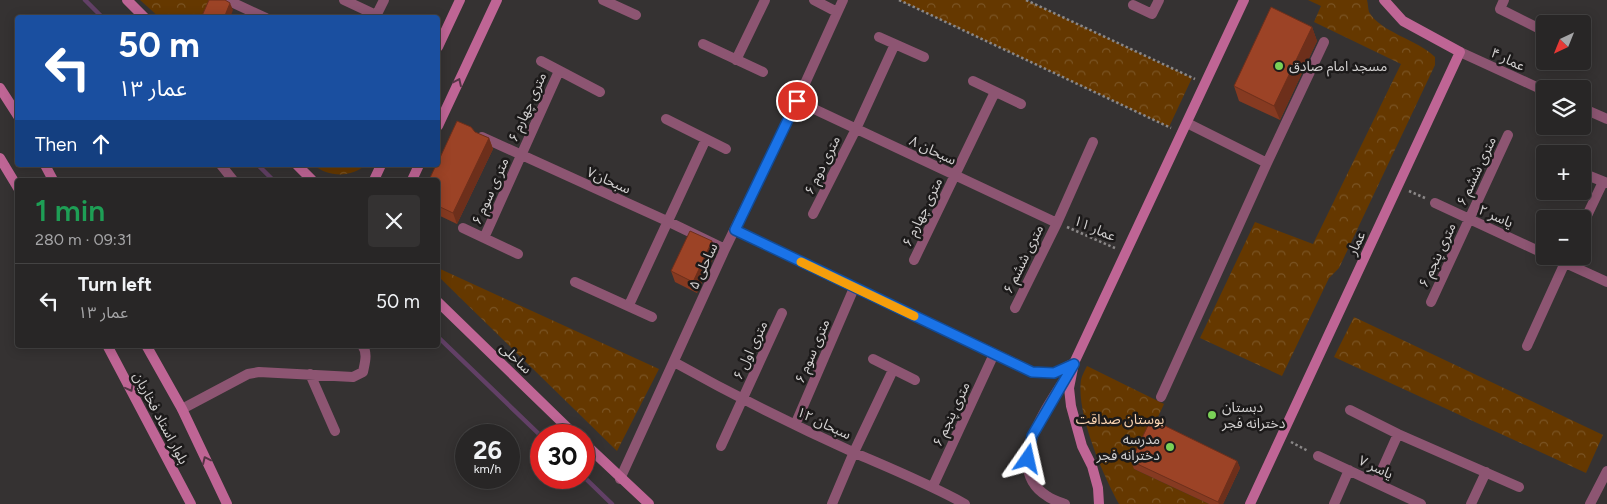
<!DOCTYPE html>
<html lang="en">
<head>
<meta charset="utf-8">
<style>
  :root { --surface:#282626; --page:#343232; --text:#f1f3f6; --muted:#a5a5a7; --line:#444343 }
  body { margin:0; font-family:Figtree,"Noto Sans Arabic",sans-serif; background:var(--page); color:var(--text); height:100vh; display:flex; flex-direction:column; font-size:19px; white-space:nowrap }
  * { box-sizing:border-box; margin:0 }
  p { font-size:16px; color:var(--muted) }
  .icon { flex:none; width:28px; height:28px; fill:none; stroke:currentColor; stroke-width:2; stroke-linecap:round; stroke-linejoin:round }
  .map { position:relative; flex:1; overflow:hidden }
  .side { position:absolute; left:15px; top:178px; width:425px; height:170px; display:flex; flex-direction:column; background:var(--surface); border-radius:5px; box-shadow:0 2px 12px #0003,0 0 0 1px var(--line) }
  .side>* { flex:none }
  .top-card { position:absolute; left:15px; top:15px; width:425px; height:152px; border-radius:5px; box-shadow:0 2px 12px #0003,0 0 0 1px var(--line); background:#1a4fa0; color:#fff; overflow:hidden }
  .needle { width:32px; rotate:223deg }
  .buttons { position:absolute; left:1536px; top:15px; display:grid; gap:10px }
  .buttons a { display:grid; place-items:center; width:55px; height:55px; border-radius:5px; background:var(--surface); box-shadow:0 2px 12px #0003,0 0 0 1px var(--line); font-size:25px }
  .speed { position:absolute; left:455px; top:424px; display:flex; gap:10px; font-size:25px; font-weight:700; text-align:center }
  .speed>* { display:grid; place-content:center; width:65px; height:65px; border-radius:50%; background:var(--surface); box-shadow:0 2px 12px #0003,0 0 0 1px var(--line); line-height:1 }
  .speed small { font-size:12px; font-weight:400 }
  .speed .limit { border:8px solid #d22; background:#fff; color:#111 }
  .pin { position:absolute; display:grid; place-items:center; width:42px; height:42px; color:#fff; margin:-21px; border:2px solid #fff; border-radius:50%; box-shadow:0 1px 5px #0007 }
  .me { position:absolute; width:55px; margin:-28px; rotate:11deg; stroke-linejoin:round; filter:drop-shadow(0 0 4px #0008) }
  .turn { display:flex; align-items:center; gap:18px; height:105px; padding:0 20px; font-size:22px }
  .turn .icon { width:65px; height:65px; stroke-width:2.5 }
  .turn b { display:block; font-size:35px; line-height:42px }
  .then { display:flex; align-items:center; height:48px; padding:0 20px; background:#0003; gap:10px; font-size:19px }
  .round { display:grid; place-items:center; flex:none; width:52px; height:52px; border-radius:5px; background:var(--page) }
  .overview { display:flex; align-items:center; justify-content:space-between; height:85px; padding:0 20px }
  h1 { font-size:30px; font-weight:600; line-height:38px; color:#1e9e55 }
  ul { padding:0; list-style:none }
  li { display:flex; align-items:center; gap:15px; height:75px; padding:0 20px; border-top:1px solid var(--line) }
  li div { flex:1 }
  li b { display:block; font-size:19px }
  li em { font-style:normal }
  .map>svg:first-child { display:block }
  .park { fill:url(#park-crowns) }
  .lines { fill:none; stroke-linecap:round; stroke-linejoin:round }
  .stream { stroke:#624066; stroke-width:4.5 }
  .path { stroke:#8a8787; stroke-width:2.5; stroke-dasharray:2.5 2.5; stroke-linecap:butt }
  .street { stroke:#8d5572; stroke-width:10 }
  .secondary { stroke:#bf6595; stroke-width:10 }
  .wall { fill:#863a21 }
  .shaded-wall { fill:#6d2f1b }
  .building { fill:#9c4326; stroke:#6d2f1b }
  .oneway { stroke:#553445 }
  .route-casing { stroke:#114b97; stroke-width:12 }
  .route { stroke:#1a73e8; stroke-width:9 }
  .slow { stroke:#f59e0b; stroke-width:9 }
  .poi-dot { fill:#7ad157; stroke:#1c1a1a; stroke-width:2 }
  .labels { text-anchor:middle; stroke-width:5; stroke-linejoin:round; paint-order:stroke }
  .street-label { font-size:14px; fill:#d2d0d0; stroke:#1c1a1a }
  .poi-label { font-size:14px; fill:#d2d0d0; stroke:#1c1a1a; text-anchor:start }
  .park-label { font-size:14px; fill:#fad4b1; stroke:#1c1a1a }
</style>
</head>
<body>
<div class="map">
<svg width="1607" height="504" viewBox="0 0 1607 504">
  <defs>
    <pattern id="park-crowns" width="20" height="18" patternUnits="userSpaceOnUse" patternTransform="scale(1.25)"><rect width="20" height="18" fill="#653800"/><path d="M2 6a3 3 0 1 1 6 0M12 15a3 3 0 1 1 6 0" fill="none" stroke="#7a5424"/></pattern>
  </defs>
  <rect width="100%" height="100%" fill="#353232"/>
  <path class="park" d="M 140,0 L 215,0 L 208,18 L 159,17 Z
    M 899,0 L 1026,0 L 1192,78 L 1169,127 Z
    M 1308,0 L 1367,0 C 1368,3 1368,9 1369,12 C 1380,32 1418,40 1435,57 L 1435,65 L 1339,268 L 1329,278 L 1282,376 L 1200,338 L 1255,222 L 1313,244 L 1401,64 L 1314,22 L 1321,6 Z
    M 314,165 L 365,165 C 352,178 327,177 314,165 Z
    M 438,268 L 659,369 L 617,451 L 438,276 Z
    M 1354,317 L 1603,435 L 1586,473 L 1334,357 Z
    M 1087,366 L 1164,404 L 1134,469 L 1209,504 L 1119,504 C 1103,475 1076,413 1081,380 C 1082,375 1085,370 1087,366 Z"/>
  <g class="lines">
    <path class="stream" d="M 85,0 L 103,18
      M 258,165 L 273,180
      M 438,337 L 541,436
      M 584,477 L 612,504"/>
    <path class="path" d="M 899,0 L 1171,128
      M 1026,0 L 1195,79
      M 1409,191 L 1425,198
      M 1067,227 L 1115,248
      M 1291,442 L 1308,451"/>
    <path class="street" d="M 227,0 L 266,18
      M 344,0 L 376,15
      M 603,0 L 636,15
      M 814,0 L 837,12
      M 1504,0 L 1500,9 L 1540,29
      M 1133,5 L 1152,14 L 1159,0
      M 375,18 L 384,0
      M 879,37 L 924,57
      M 703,44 L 763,72
      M 1460,52 L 1545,91
      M 736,60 L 765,0
      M 541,61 L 600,92
      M 973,81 L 1021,104
      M 797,101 L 1057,223
      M 1582,108 L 1607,119
      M 666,119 L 726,149
      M 1187,123 L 1267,163
      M 482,137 L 667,221 L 725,249
      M 221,165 L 233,180
      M 1582,173 L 1607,183
      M 1435,203 L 1545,254
      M 813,214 L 856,129 L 895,44
      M 1582,226 L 1603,182
      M 463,228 L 518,254
      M 735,230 L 1033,372 L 1054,373 L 1074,363
      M 484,238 L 559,71
      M 1550,256 L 1607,282
      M 914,260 L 995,92
      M 575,282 L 652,317
      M 1431,302 L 1508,135
      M 629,305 L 706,139
      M 1015,308 L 1057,223 L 1093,142
      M 1527,346 L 1568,256
      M 873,359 L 915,380
      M 674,362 C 733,395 793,425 855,453 C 892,469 929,484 965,504
      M 310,374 L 335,431
      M 1161,397 L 1267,163 L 1324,42
      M 182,409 L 248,374 L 259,372 L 353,377 L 363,372 C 365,362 368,353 362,345
      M 1350,410 L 1398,434 L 1519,487
      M 795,425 L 854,288
      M 721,446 L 782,313
      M 1318,456 L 1421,504
      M 620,479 L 725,249 L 797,101 L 843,0
      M 1376,483 L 1398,434
      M 933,486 L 994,354
      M 832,504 L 854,452 L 893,370
      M 1065,504 C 1059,502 1052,500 1047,496 C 999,466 1053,399 1073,366
      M 1334,504 L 1349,470
      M 1471,504 L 1486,472
      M 1590,504 L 1607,471"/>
    <path class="secondary" d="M 127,0 L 145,18
      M 438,47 L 460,0
      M 0,88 L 18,116
      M 438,126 L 497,0
      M 0,158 L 18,188
      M 45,165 L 53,180
      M 297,165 L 312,180
      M 374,180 L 381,165
      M 412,180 L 419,165
      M 438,302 L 575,435
      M 107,345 L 191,504
      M 146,345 L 182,409 L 227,504
      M 584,443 L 649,504
      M 1099,504 L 1098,488 L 1092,466 L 1082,446 L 1071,406 L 1069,388 L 1074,363 L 1244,0
      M 1250,504 L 1460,52 L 1403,21 L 1384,0"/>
  </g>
  <path class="wall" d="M 1312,27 L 1317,41 L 1280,120 L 1239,101 L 1234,86 Z
    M 475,132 L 489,138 L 493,149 L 457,224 L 438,215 L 438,180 Z
    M 712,241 L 716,252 L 697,293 L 675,282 L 671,271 Z
    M 1131,461 L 1237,461 L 1240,468 L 1223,504 L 1209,504 L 1134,469 Z"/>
  <path class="shaded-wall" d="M 230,3 L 233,10 L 230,18 L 224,18 Z
    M 1312,27 L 1317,41 L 1280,120 L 1274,106 Z
    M 489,138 L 493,149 L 457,224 L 453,213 Z
    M 712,241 L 716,252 L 697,293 L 693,282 Z
    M 1237,461 L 1240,468 L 1223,504 L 1219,504 L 1218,502 Z"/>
  <path class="building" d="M 209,0 L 225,0 L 230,3 L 224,18 L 201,18 Z
    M 1271,7 L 1312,27 L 1274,106 L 1234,86 Z
    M 457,121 L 471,127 L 475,132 L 489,138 L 453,213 L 438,206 L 438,180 L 429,180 L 436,165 L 438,165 L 438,162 Z
    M 690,231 L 712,241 L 693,282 L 671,271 Z
    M 1151,419 L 1237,461 L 1218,502 L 1131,461 Z"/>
  <defs><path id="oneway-chevron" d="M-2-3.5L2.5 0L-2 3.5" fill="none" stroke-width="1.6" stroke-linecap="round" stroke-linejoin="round" transform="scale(1.25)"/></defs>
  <g class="oneway">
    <use href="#oneway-chevron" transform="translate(458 82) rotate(-65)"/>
    <use href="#oneway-chevron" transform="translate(130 388) rotate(62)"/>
    <use href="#oneway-chevron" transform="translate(206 460) rotate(-115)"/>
  </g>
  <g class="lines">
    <g class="route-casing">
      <path id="route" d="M 797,101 L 735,230 L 1032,372 L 1054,373 L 1074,364 L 1032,436 L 1028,459"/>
    </g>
    <use href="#route" class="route"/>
    <path class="slow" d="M 801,262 L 914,316"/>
  </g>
  <g class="poi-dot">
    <circle cx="1279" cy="66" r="5"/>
    <circle cx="1212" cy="415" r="5"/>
    <circle cx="1170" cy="447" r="5"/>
  </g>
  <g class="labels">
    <g class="street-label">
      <text transform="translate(1508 59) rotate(25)" y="5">عمار ۴</text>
      <text transform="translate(527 107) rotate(-66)" y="5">۶ متری چهارم</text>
      <text transform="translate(933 150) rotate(25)" y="5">سبحان ۸</text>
      <text transform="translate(822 165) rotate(-64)" y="5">۶ متری دوم</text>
      <text transform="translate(1476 171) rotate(-65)" y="5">۶ متری ششم</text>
      <text transform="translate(609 180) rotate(24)" y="5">سبحان۷</text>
      <text transform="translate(490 191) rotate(-66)" y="5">۶ متر ی سوم</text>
      <text transform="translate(922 212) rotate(-64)" y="5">۶ متری چهارم</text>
      <text transform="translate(1496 216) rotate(24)" y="5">یاسر ۲</text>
      <text transform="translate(1095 228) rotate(23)" y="5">عمار ۱۱</text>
      <text transform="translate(1356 243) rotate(-65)" y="5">عمار</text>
      <text transform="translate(1437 255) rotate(-65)" y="5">۶ متری پنجم</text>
      <text transform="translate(1023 259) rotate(-64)" y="5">۶ متری ششم</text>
      <text transform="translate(703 266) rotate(-65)" y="5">ساحلی ۵</text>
      <text transform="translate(750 350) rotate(-65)" y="5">۶ متری اول</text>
      <text transform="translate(812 351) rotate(-67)" y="5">۶ متری سوم</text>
      <text transform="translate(516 358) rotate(44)" y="5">ساحلی</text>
      <text transform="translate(951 414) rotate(-65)" y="5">۶ متری پنجم</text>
      <text transform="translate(161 418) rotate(62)" y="5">بلوار استاد فخاریان</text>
      <text transform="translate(824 423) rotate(25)" y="5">سبحان ۱۲</text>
      <text transform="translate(1376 467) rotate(25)" y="5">یاسر ۷</text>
    </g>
    <g class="poi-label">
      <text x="1289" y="71">مسجد امام صادق</text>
      <text x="1222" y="412">دبستان<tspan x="1222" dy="16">دخترانه فجر</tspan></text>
      <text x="1160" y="444" text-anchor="end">مدرسه<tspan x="1160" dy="16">دخترانه فجر</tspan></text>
    </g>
    <g class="park-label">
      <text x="1120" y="424">بوستان صداقت</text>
    </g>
  </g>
</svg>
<div class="buttons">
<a><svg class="needle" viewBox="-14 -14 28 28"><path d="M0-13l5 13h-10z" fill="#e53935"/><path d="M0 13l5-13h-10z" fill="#a5a5a7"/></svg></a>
<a><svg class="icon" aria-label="layers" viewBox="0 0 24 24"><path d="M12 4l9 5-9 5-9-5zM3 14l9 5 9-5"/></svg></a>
<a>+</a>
<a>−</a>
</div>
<div class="speed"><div>26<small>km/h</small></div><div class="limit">30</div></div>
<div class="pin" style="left:797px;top:101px;background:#d93025"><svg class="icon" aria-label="arrive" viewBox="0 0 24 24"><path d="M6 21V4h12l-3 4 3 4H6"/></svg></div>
<svg class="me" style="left:1028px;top:459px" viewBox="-20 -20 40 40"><path d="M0-17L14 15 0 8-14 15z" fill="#1a73e8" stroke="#fff" stroke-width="4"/></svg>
<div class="top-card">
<div class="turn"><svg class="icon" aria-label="left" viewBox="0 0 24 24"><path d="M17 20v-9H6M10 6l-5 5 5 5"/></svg><div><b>50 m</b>عمار ۱۳</div></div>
<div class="then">Then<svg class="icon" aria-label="ahead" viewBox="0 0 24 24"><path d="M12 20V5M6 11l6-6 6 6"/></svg></div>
</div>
<section class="side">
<div class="overview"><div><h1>1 min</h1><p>280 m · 09:31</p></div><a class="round"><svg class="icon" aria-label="close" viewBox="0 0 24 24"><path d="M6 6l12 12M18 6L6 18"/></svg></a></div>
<ul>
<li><svg class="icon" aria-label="left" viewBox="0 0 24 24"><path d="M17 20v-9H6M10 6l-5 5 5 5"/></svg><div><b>Turn left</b><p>عمار ۱۳</p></div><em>50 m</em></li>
</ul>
</section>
</div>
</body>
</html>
